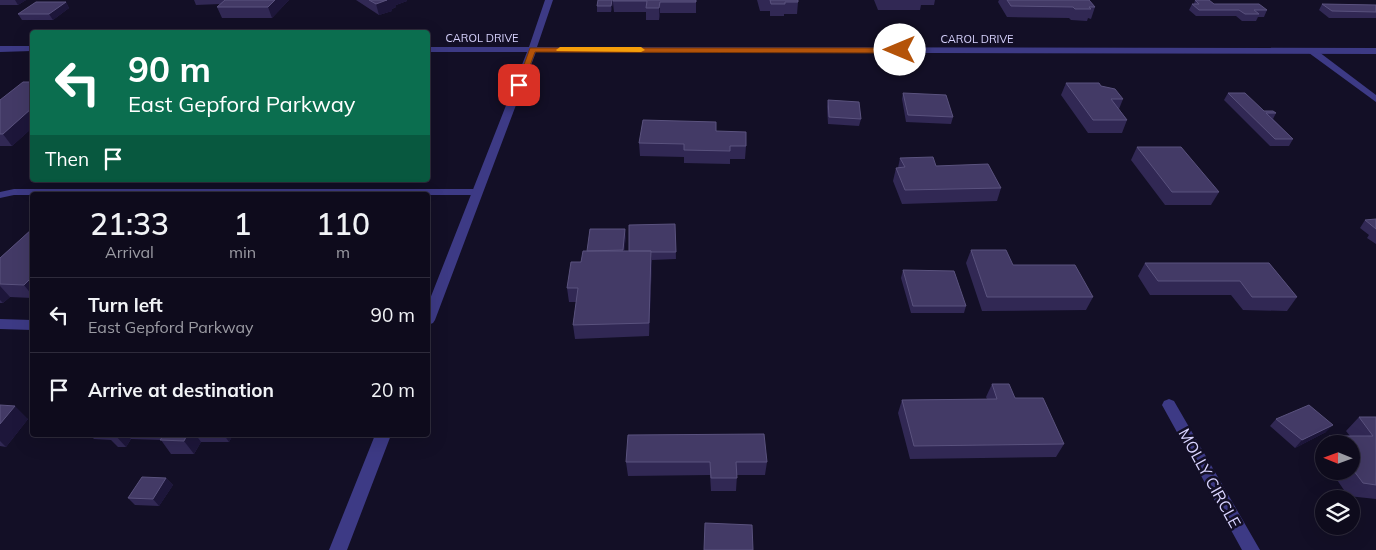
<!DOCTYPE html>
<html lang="en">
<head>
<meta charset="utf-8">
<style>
  :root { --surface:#0e0b1c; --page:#1c1929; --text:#f1f3f6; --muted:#9b9ba3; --line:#2e2b3b }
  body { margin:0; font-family:Mulish,sans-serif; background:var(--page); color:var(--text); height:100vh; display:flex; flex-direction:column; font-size:19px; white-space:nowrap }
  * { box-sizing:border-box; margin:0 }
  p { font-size:16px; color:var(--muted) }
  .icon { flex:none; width:28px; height:28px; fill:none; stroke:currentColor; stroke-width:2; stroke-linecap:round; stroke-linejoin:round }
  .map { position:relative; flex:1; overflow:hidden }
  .sheet { position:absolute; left:30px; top:192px; width:400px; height:245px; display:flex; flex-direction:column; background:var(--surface); border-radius:5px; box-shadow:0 5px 20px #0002,0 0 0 1px var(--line) }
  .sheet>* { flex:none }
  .banner { position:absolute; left:30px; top:30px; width:400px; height:152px; border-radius:5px; box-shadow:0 5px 20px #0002,0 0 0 1px var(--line); background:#0b6e4f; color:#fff; overflow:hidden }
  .needle { width:32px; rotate:271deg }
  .fabs { position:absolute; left:1315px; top:435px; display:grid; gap:10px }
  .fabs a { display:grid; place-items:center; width:45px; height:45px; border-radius:50%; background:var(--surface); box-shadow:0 5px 20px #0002,0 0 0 1px var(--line); font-size:25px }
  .pin { position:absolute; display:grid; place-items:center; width:42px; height:42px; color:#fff; margin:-21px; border-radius:10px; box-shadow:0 2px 8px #0006 }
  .me { position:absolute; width:55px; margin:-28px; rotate:270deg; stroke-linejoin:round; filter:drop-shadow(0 0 4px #0008) }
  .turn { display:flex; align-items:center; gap:18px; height:105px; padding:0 15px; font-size:22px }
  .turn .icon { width:65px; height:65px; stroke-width:2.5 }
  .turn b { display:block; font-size:35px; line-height:42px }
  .then { display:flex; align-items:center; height:48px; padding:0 15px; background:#0003; gap:10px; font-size:19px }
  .eta { display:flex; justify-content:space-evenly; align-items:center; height:85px; text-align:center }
  .eta b { font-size:30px; font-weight:600; line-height:35px }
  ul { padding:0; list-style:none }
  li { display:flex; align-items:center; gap:15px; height:75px; padding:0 15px; border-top:1px solid var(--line) }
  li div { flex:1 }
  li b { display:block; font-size:19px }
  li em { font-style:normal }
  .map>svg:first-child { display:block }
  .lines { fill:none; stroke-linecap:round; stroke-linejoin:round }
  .lane { fill:#3d3a85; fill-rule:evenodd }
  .street { fill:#3d3a85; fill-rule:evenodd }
  .wall { fill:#312854 }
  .shaded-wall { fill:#1d163a }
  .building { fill:#433a66; stroke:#5a527e }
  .route { fill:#b45309; stroke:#753606 }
  .slow { fill:#f59e0b }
  .labels { text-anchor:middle; stroke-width:5; stroke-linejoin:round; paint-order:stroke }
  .far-street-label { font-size:11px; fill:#d9d4ff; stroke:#130f26 }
  .near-street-label { font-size:16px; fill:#d9d4ff; stroke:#130f26 }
</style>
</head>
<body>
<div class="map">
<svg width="1376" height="550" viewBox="0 0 1376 550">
  <rect width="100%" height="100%" fill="#130f26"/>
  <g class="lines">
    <path class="lane" d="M 1309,49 L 1315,49 L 1376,95 L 1376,102 L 1309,53 Z
      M 14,189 L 477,189 L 483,192 L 477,195 L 14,195 L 0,198 L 0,192 Z
      M 0,319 L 32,320 L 32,330 L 0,329 Z"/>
    <path class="street" d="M 545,0 L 553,0 L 537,47 L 1376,48 L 1376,54 L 536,52 L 435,320 L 433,323 L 428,325 L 428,304 L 527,52 L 428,52 L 428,47 L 529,47 Z
      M 0,46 L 32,46 L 32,51 L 0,52 Z
      M 1169,399 L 1174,401 L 1260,550 L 1242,550 L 1162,405 L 1164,401 Z
      M 375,435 L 391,435 L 347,550 L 329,550 Z"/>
  </g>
  <path class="wall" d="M 0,0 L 26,0 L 18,5 L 0,5 Z
    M 194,0 L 289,0 L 272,18 L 222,18 L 217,7 L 220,4 L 196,5 Z
    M 356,0 L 406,0 L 407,1 L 396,5 L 396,7 L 392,9 L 392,11 L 379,15 Z
    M 598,0 L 696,0 L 696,13 L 660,13 L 659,20 L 646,20 L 646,12 L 614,12 L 613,3 L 611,12 L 597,12 L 597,6 Z
    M 757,0 L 798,0 L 798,2 L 797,14 L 784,14 L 784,16 L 770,16 L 770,11 L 760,11 Z
    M 874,0 L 935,0 L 934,5 L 921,5 L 920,10 L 878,10 Z
    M 999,0 L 1089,0 L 1095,7 L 1091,19 L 1088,18 L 1087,21 L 1071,20 L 1069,18 L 1007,17 L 998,2 Z
    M 1195,0 L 1214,4 L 1267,10 L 1264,17 L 1258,17 L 1256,21 L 1242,21 L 1236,16 L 1196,16 L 1189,10 L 1192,4 L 1194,4 Z
    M 66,2 L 69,8 L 53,20 L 22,20 L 18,14 Z
    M 1322,4 L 1376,5 L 1376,18 L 1329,18 L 1319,10 Z
    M 32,82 L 32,128 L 12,146 L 0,146 L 0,100 Z
    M 1066,83 L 1101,86 L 1123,99 L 1119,109 L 1127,120 L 1122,133 L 1088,133 L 1061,95 Z
    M 903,93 L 953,117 L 951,124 L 906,122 L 902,99 Z
    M 1228,93 L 1264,111 L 1276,113 L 1273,119 L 1293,139 L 1289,146 L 1270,146 L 1224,100 Z
    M 828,100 L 861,119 L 859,126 L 828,124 L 827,107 Z
    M 716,131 L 746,146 L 745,159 L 730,159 L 730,164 L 684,163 L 684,157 L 640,156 L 639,143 Z
    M 1137,147 L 1219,192 L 1211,205 L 1165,205 L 1131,160 Z
    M 900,158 L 936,166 L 1001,188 L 997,201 L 902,204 L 893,181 L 896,168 L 898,168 Z
    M 1376,219 L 1376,244 L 1367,238 L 1369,235 L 1360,228 L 1365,220 Z
    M 675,224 L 676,259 L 652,260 L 649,336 L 575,339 L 573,325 L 576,302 L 569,302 L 567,288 L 587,251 L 626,236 L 624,251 L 629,251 Z
    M 32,229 L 32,298 L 10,297 L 3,303 L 0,303 L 0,258 Z
    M 971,250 L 1013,265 L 1093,297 L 1086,310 L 982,311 L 966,263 Z
    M 1145,263 L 1269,263 L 1297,297 L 1287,311 L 1243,310 L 1231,295 L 1150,295 L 1138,276 Z
    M 903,270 L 966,306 L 964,313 L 911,313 L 901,278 Z
    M 992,384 L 1015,398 L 1064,444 L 1056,457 L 910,459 L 898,413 L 902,400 L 987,399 L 986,397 Z
    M 0,405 L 28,419 L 6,447 L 0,446 Z
    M 1359,417 L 1376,417 L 1376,499 L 1348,496 L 1331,471 L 1351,471 L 1351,444 L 1324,444 L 1324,460 L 1316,449 L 1329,436 L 1350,436 L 1346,431 Z
    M 1276,419 L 1326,432 L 1295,448 L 1270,426 Z
    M 90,435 L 233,435 L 229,442 L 201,442 L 194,454 L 171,454 L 161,440 L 131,439 L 126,447 L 118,447 L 111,440 L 94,439 Z
    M 626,462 L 767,462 L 765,475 L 737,475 L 736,491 L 711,491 L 710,475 L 628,476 Z
    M 166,478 L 173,485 L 159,506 L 135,505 L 128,498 Z"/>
  <path class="shaded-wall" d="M 15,0 L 26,0 L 18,5 Z
    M 275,0 L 289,0 L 272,18 L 268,7 Z
    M 387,0 L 406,0 L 407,1 L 396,5 L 396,7 L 392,9 L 392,11 L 379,15 L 376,4 Z
    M 612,0 L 613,0 L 613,2 L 611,12 L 611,6 Z
    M 66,2 L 69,8 L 53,20 L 49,14 Z
    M 660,2 L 660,13 L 659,20 L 659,8 Z
    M 32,108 L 32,128 L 12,146 L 3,134 Z
    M 625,229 L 626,236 L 624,258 L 623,250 Z
    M 651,251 L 652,265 L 649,336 L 649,323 Z
    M 32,277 L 32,295 L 24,285 Z
    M 0,286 L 10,297 L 3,303 L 0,300 Z
    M 15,406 L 28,419 L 6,447 L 0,441 L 0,424 Z
    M 1333,425 L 1326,432 L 1295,448 L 1302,440 Z
    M 115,435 L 127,435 L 131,439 L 126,447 Z
    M 187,435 L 196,435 L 201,442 L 194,454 L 184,441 Z
    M 224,435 L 233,435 L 229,442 Z
    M 166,478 L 173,485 L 159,506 L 153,499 Z"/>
  <path class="building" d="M 225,0 L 275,0 L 268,7 L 217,7 Z
    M 369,0 L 387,0 L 376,4 Z
    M 598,0 L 612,0 L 611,6 L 597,6 Z
    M 613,0 L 696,0 L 696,2 L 660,2 L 659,8 L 646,8 L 647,1 L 613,1 Z
    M 770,0 L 798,0 L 798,2 L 785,2 L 785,4 L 771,4 Z
    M 1007,0 L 1089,0 L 1095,7 L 1089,7 L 1091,9 L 1075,9 L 1073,7 L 1011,6 Z
    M 1195,0 L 1209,0 L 1214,4 L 1259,4 L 1267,10 L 1254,10 L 1259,14 L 1245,14 L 1239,10 L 1199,10 L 1192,4 L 1199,4 Z
    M 36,2 L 66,2 L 49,14 L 18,14 Z
    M 1322,4 L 1376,5 L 1376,12 L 1332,11 Z
    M 23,82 L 32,82 L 32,108 L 3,134 L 0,134 L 0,100 Z
    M 1066,83 L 1099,83 L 1101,86 L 1115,89 L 1123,99 L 1111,99 L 1127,120 L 1093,120 Z
    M 903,93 L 946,95 L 953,117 L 908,115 Z
    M 1228,93 L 1245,93 L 1264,111 L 1273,111 L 1276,113 L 1266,113 L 1293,139 L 1275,139 Z
    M 828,100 L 859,102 L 861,119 L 829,117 Z
    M 643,120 L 716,122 L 716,131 L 746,132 L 746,146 L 730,146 L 730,151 L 684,150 L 684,144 L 639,143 Z
    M 1137,147 L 1181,147 L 1219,192 L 1172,192 Z
    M 933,157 L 936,166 L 988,164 L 1001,188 L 905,190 L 896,168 L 905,167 L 900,158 Z
    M 1376,219 L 1376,229 L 1365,220 Z
    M 675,224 L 676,252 L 651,252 L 651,251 L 629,251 L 629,225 Z
    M 32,229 L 32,277 L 24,285 L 0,284 L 0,258 Z
    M 590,229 L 625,229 L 623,250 L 587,251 Z
    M 971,250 L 1006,250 L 1013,265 L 1075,265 L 1093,297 L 987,297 Z
    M 583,251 L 651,251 L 649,323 L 573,325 L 578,288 L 567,288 L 571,262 L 581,262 Z
    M 1145,263 L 1269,263 L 1297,297 L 1252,297 L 1240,281 L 1158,281 Z
    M 903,270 L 954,271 L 966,306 L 913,306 Z
    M 992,384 L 1009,384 L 1015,398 L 1043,398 L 1064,444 L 914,446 L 902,400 L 997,399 Z
    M 0,405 L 15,406 L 0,424 Z
    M 1309,405 L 1333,425 L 1302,440 L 1276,419 Z
    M 1359,417 L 1376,417 L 1376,485 L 1363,483 L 1351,467 L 1351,444 L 1335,444 L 1329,436 L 1373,436 Z
    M 764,434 L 767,462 L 736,462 L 737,478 L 711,478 L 710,462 L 626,462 L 628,435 Z
    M 164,435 L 187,435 L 184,441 L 160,440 Z
    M 142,477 L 166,478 L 153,499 L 128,498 Z
    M 705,523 L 752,525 L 753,550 L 704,550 Z"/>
  <path class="route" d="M 530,48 L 900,48 L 904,50 L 900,53 L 535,52 L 523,85 L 516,87 Z"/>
  <path class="slow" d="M 560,47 L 641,47 L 645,50 L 641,52 L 557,51 L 556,50 Z"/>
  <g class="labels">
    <g class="far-street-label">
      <text x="482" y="42">CAROL DRIVE</text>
      <text x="977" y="43">CAROL DRIVE</text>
    </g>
    <g class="near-street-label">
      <text transform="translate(1210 478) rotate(61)" y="6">MOLLY CIRCLE</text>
    </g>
  </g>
</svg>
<div class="fabs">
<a><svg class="needle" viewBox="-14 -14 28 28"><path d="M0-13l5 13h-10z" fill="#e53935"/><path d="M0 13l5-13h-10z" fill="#9b9ba3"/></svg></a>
<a><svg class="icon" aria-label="layers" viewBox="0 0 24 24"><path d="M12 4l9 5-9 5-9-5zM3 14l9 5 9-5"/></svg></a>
</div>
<div class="pin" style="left:519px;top:85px;background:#d93025"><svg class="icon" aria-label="arrive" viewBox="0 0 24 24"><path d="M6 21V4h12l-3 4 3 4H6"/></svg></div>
<svg class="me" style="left:900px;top:50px" viewBox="-20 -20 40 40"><circle r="19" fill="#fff"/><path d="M0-13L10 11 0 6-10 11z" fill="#b45309"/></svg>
<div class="banner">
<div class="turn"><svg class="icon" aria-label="left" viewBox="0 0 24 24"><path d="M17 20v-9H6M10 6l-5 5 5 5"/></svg><div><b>90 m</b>East Gepford Parkway</div></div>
<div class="then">Then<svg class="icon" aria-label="arrive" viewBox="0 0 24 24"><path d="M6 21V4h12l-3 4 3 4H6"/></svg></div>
</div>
<section class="sheet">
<div class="eta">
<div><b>21:33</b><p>Arrival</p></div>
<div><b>1</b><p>min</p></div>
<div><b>110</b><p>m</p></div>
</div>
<ul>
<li><svg class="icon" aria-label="left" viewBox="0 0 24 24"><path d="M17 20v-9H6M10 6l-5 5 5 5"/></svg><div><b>Turn left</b><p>East Gepford Parkway</p></div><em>90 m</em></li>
<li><svg class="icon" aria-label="arrive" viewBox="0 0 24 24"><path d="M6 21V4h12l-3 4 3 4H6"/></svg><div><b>Arrive at destination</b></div><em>20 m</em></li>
</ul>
</section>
</div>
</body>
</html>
